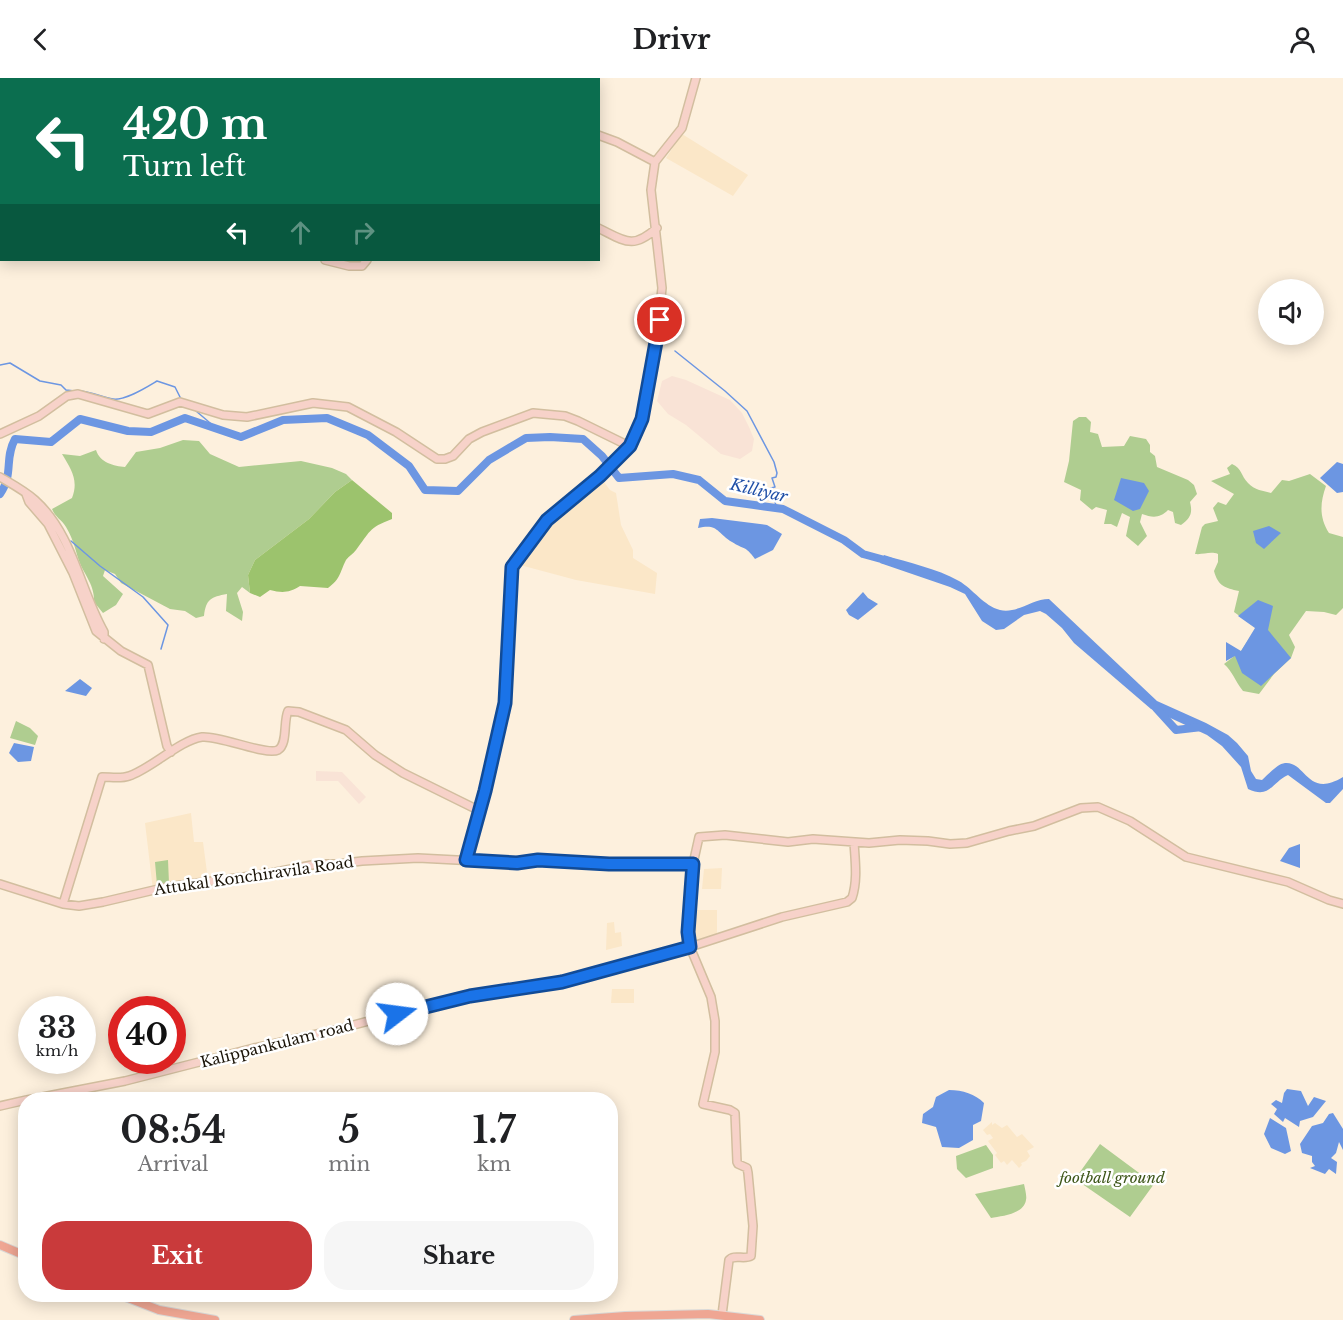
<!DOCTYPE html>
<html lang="en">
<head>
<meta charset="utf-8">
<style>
  :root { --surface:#fff; --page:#f6f6f6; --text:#202124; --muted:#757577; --accent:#c93a3b }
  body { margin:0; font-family:"Libre Baskerville",serif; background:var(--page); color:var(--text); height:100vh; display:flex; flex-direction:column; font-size:22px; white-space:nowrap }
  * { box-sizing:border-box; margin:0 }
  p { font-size:20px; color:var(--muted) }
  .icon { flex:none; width:33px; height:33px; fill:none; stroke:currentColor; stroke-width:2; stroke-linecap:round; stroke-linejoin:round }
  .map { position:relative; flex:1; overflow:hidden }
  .panel { position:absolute; left:18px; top:1014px; width:600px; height:210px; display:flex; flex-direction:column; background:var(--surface); border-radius:24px; box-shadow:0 3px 15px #0003 }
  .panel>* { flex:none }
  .guide { position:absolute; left:0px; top:0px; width:600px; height:183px; box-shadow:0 3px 15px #0003; background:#0b6e4f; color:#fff; overflow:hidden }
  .fabs { position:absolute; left:1258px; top:201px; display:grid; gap:12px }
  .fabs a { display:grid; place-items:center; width:66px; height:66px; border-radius:50%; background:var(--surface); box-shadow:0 3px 15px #0003; font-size:30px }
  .speed { position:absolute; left:18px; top:918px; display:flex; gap:12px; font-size:30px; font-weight:700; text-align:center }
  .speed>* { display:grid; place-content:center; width:78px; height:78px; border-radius:50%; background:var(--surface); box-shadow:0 3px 15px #0003; line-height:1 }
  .speed small { font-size:15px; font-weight:400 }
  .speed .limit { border:9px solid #d22; background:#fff; color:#111 }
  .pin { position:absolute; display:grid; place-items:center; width:51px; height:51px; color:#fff; margin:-26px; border:3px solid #fff; border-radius:50%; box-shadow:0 2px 6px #0007 }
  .me { position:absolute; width:66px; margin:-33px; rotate:75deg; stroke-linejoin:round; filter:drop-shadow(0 0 4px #0008) }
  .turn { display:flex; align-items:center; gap:21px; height:126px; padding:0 24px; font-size:27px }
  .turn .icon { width:78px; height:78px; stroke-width:2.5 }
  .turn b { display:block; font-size:42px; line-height:51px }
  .lanes { display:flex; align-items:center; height:57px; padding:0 24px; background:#0003; justify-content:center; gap:30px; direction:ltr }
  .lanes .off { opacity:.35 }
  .eta { display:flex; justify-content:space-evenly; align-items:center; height:102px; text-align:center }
  .eta b { font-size:36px; font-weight:800; line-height:42px }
  .cta { display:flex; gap:12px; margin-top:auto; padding:12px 24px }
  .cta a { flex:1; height:69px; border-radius:24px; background:var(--accent); color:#fff; font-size:24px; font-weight:800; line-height:69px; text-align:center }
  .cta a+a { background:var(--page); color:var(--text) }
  header { display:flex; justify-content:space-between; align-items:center; height:78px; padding:0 24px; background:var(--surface); font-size:27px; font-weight:800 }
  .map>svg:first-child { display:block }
  .built { fill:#fbe7c8 }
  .medical { fill:#f9e3d6 }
  .green { fill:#afcd90 }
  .forest { fill:#9cc36d }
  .water { fill:#6c96e2 }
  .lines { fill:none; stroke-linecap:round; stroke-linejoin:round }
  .stream { stroke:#6c96e2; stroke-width:1.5 }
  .river { stroke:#6c96e2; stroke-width:8 }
  .secondary-casing { stroke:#d2be9f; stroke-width:10 }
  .primary-casing { stroke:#dad9d7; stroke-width:10 }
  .secondary { stroke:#f7d2c9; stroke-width:7 }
  .primary { stroke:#efa693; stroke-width:8 }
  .route-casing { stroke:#114b97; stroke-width:15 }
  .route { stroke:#1a73e8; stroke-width:10 }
  .labels { text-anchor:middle; stroke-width:5; stroke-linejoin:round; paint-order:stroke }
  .street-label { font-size:15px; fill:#1a1307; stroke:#fff }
  .park-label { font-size:15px; font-style:italic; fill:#3d5619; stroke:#fff }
  .water-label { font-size:16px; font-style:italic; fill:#1f4fa7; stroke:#fff }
</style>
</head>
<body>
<header><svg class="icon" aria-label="back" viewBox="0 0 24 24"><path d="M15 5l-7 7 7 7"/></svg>Drivr<svg class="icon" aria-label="person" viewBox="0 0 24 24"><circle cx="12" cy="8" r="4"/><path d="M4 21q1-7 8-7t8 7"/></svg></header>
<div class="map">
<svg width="1343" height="1242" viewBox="0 0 1343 1242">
  <rect width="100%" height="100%" fill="#fdf0dd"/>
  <path class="built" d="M 682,56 L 748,97 L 733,118 L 666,80 Z
    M 601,400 L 610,412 L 616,415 L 621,447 L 633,472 L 633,480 L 657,495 L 655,516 L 576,502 L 520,487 L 520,484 L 551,442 Z
    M 191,735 L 194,764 L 203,764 L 208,802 L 153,812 L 145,745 Z
    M 722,790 L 721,811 L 702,811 L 704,791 Z
    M 691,832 L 717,832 L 717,860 L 692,866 Z
    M 614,844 L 615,855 L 621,854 L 622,868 L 606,872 L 607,845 Z
    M 612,911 L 634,911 L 634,925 L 611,925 Z
    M 992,1044 L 992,1047 L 995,1045 L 1002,1050 L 1007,1047 L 1017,1059 L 1022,1056 L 1034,1069 L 1027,1073 L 1030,1078 L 1026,1083 L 1021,1085 L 1022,1087 L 1019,1090 L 1012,1082 L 1007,1087 L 1004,1083 L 1001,1085 L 995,1077 L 997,1075 L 988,1063 L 993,1060 L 990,1056 L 987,1057 L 983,1052 Z"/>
  <path class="medical" d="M 672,298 L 686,302 L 730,322 L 742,335 L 749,349 L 754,361 L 752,373 L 740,381 L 721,376 L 686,347 L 668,336 L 657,323 L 662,303 Z
    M 316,693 L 342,694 L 366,719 L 359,726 L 338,703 L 316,703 Z"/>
  <path class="green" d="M 1079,339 L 1086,339 L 1091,344 L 1090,354 L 1098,356 L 1102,369 L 1124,368 L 1130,358 L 1146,361 L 1150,367 L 1150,374 L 1155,378 L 1157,389 L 1188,402 L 1194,407 L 1197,416 L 1190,424 C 1193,436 1190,440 1181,447 L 1175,445 L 1173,434 L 1168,432 C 1160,440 1153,440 1142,436 L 1140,444 L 1147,458 L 1138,468 L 1126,458 L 1130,439 L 1122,435 L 1117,449 L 1111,446 L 1104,446 L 1107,432 L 1096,429 L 1092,432 L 1080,422 L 1081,412 L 1064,404 L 1069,383 L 1073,343 Z
    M 183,362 L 199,363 L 210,376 L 239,389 L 301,383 L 332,390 L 346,396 L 352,402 L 335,414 L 309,441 L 255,482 L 248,497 L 250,515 L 242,509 L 237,515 L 243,534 L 242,543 L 226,533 L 227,516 C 211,519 206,521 204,538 L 196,540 L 185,533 L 170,531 L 121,505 L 115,496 L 105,492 L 103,498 L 123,516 L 116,527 L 103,535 L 94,524 C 95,506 83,496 78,480 C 75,469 72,459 66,449 C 62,442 55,439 52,431 L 72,420 C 79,402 71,391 62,376 L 80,378 L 96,372 C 100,385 114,388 125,389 L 136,374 L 160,370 Z
    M 1232,386 C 1242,390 1241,398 1248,405 C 1254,412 1264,413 1271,415 L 1282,402 L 1289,403 L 1310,396 L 1326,408 C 1320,425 1319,439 1329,455 L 1343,459 L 1343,530 L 1336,537 L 1324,534 L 1306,533 L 1289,557 L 1295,569 L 1291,580 L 1274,596 L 1259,616 L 1243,613 C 1235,603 1233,594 1224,586 L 1241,573 L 1256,550 L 1234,534 L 1239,513 C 1225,510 1218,508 1214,493 L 1218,484 L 1218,476 C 1210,473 1203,477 1195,476 L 1202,449 L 1205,446 L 1218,443 L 1213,430 L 1218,424 L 1226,427 L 1234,416 L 1211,403 L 1230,396 L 1227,390 Z
    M 16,643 L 30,650 L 38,658 L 35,667 L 10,660 Z
    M 168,782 L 169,805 L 157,807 L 155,784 Z
    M 1100,1066 L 1154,1106 L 1130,1139 L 1075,1101 Z
    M 986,1067 L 993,1077 L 993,1090 L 966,1100 L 957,1091 L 956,1078 Z
    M 1024,1106 C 1025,1111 1027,1118 1026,1122 C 1024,1136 1002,1138 991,1140 L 975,1116 Z"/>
  <path class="forest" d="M 352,402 L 392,435 L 392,441 C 368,450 370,454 356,472 C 353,476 349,478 346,482 C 339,496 341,500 328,510 L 300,508 C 289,515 282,515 270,512 L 260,519 L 250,515 L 248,497 L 255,482 L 309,441 L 335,414 Z"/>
  <path class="water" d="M 1337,384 L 1343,386 L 1343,414 L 1337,415 L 1320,400 Z
    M 1121,400 L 1144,405 L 1149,413 L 1140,431 L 1133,433 L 1114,422 Z
    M 712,440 L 767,447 L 782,456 L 773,472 L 755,481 C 745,467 744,472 732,464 C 717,455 718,445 698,450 L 700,441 Z
    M 1269,448 L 1281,455 L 1264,471 L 1256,465 L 1253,453 Z
    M 884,477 C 909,485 936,490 959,503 C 973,511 984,528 1000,532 C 1017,536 1032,521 1049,521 L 1157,623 L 1206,645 L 1228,657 L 1237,665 L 1248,678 L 1251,693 L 1256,701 L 1262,702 C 1269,696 1277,686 1285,685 C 1306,683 1307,721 1343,699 L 1343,711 L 1330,725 L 1326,725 L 1288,697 C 1271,705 1270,721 1248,711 L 1241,689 L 1222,668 L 1207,657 L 1151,631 L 1074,565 L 1062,550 L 1046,536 L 1040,533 L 1024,537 L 1004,551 L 996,552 L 982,543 L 965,516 L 950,509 L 880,485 Z
    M 863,514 L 868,520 L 878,526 L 858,542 L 849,537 L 846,532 Z
    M 1258,522 L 1273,528 L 1268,552 L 1291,580 L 1261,608 L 1242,595 L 1235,578 L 1226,583 L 1226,564 L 1241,573 L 1255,550 L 1238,538 Z
    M 80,601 L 92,610 L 86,618 L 65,613 Z
    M 14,665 L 34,669 L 31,683 L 18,684 L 9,675 Z
    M 1300,766 L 1300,790 L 1280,783 L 1289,770 Z
    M 1287,1011 L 1301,1013 L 1308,1028 L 1314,1019 L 1326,1023 L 1313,1039 L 1300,1043 L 1299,1049 L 1285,1040 L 1283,1044 L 1274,1036 L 1277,1031 L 1271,1026 L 1276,1022 L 1282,1025 L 1284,1015 Z
    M 949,1012 C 963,1012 975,1016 984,1025 L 981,1043 L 973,1047 L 973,1062 L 959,1070 L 942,1069 L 936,1049 L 922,1045 L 923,1036 L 933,1029 L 936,1019 Z
    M 1333,1035 L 1343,1051 L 1343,1072 L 1339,1064 L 1336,1075 L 1331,1080 L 1337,1084 L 1336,1096 L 1329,1091 L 1325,1096 L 1310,1090 L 1315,1088 L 1312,1084 L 1312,1078 L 1302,1075 L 1300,1066 L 1312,1048 L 1323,1045 L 1329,1036 Z
    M 1270,1040 L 1286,1050 L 1291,1073 L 1285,1076 L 1271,1070 L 1264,1056 Z"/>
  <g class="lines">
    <path class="stream" d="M 675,273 L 725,313 L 747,333 L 774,384 L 777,395 L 776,399 L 772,400 L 775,409 L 771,410 L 777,431
      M 0,287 L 10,285 L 40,303 L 61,307 L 66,312 L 75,313
      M 80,313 C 92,314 102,319 113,321 C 125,323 147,309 157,303 L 175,309 L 181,321
      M 196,333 L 216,350
      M 71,463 L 100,488 L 143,519 L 168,547 L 161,571"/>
    <path class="river" d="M 0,416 C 14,396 4,381 15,361 L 51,364 L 80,341 L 128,353 L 151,354 L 185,340 L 241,359 L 283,342 L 327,340 L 368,357 L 409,388 L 425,412 L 458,413 L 489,382 L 526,360 L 550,359 L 583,361 L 602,378 L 619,400 L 673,396 L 699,402 L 725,423 L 783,431 L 844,462 L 863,476 L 892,484
      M 1156,630 L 1176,652 L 1202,649"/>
    <g class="secondary-casing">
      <path id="secondary" d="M 39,0 L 42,2
        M 484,0 L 487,2
        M 598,57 L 617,64 L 655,84
        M 598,150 C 625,163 632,172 657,150
        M 325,182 L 349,188 L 362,188 L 367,182
        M 0,356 L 39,338 L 67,318 L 78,316 L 148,336 L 180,324 L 223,337 L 247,339 L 313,325 L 348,329 L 396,354 L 437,381 L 445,381 L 453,378 L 469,361 L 482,354 L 533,335 L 565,338 L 578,343 L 629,368
        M 0,399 C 12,406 25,413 35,422 C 73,456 80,512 104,554 L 104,561
        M 26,416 L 29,424 L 48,446 L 73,495 L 96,553 L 121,573 L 148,587 L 167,668 L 171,674
        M 466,781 L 489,698 L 505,625 L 512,489 L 547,442 L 597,400 L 629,368 L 642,341 L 654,282 L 662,210 L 651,112 L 655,84 L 682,50 L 696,0
        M 0,806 L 63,826 L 79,828 L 103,824 L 167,809 L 266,796 L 317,786 L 338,786 L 362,783 L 418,780 L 517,785 L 538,782 L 609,786 L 693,786
        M 63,826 L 102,699 C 111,699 121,701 129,698 C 151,691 180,662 202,659 C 219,657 266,678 278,672 C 288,666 283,644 288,633 L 299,634 L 346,652 L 375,677 L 403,695 L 480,733
        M 27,1022 L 125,1003 L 254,970 L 335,952 L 447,922 L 574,902 L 690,869 L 782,839 L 847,824 L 852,820 C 858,802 855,782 854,764
        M 0,1028 L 26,1022
        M 722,1237 L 729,1182 C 734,1176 744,1182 751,1178 L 753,1148 L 748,1095 L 747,1090 L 738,1086 L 737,1084 L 735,1035 L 730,1032 L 703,1026 L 715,974 L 715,943 L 711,919 L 690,869 L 688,854 L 693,786 L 699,759 L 725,757 L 788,764 L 813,761 L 869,765 L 900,762 L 928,763 L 950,766 L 967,765 L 1009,753 L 1034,748 L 1081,730 L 1098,729 L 1130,743 L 1186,779 L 1288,804 L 1329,822 L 1343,826"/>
    </g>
    <g class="primary-casing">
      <path id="primary" d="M 0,1167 L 26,1178
        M 118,1216 L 159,1232 L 215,1242
        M 574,1242 L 625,1238 L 708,1236 L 760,1242"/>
    </g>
    <use href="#secondary" class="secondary"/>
    <use href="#primary" class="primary"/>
  </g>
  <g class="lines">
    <g class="route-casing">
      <path id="route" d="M 397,936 L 470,918 L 562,904 L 690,869 L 688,854 L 693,786 L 609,786 L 538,782 L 517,785 L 466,782 L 485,713 L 505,625 L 512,489 L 547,442 L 600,398 L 630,368 L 642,341 L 660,242"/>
    </g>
    <use href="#route" class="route"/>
  </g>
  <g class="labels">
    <g class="street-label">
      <text transform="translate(254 798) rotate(-8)" y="5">Attukal Konchiravila Road</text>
      <text transform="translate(277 966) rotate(-14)" y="5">Kalippankulam road</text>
    </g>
    <g class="park-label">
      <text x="1112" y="1105">football ground</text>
    </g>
    <g class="water-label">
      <text transform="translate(759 412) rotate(13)" y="6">Killiyar</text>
    </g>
  </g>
</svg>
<div class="fabs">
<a><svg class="icon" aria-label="sound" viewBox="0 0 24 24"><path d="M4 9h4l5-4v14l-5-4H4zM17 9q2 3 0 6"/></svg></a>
</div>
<div class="speed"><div>33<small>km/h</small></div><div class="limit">40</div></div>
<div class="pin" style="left:660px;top:242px;background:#d93025"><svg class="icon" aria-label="arrive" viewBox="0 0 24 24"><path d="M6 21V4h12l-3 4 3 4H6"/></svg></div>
<svg class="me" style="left:397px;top:936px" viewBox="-20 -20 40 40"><circle r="19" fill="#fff"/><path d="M0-13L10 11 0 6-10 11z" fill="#1a73e8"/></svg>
<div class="guide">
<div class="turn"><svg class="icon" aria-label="left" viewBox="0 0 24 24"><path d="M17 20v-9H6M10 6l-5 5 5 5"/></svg><div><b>420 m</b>Turn left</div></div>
<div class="lanes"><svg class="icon" aria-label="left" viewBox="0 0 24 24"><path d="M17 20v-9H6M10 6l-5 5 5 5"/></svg><svg class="icon off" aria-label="ahead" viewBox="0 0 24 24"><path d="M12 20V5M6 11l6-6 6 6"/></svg><svg class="icon off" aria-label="right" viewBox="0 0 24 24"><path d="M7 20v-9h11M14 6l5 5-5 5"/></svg></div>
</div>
<section class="panel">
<div class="eta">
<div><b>08:54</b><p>Arrival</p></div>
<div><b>5</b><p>min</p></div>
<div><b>1.7</b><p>km</p></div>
</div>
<div class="cta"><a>Exit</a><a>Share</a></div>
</section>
</div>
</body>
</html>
